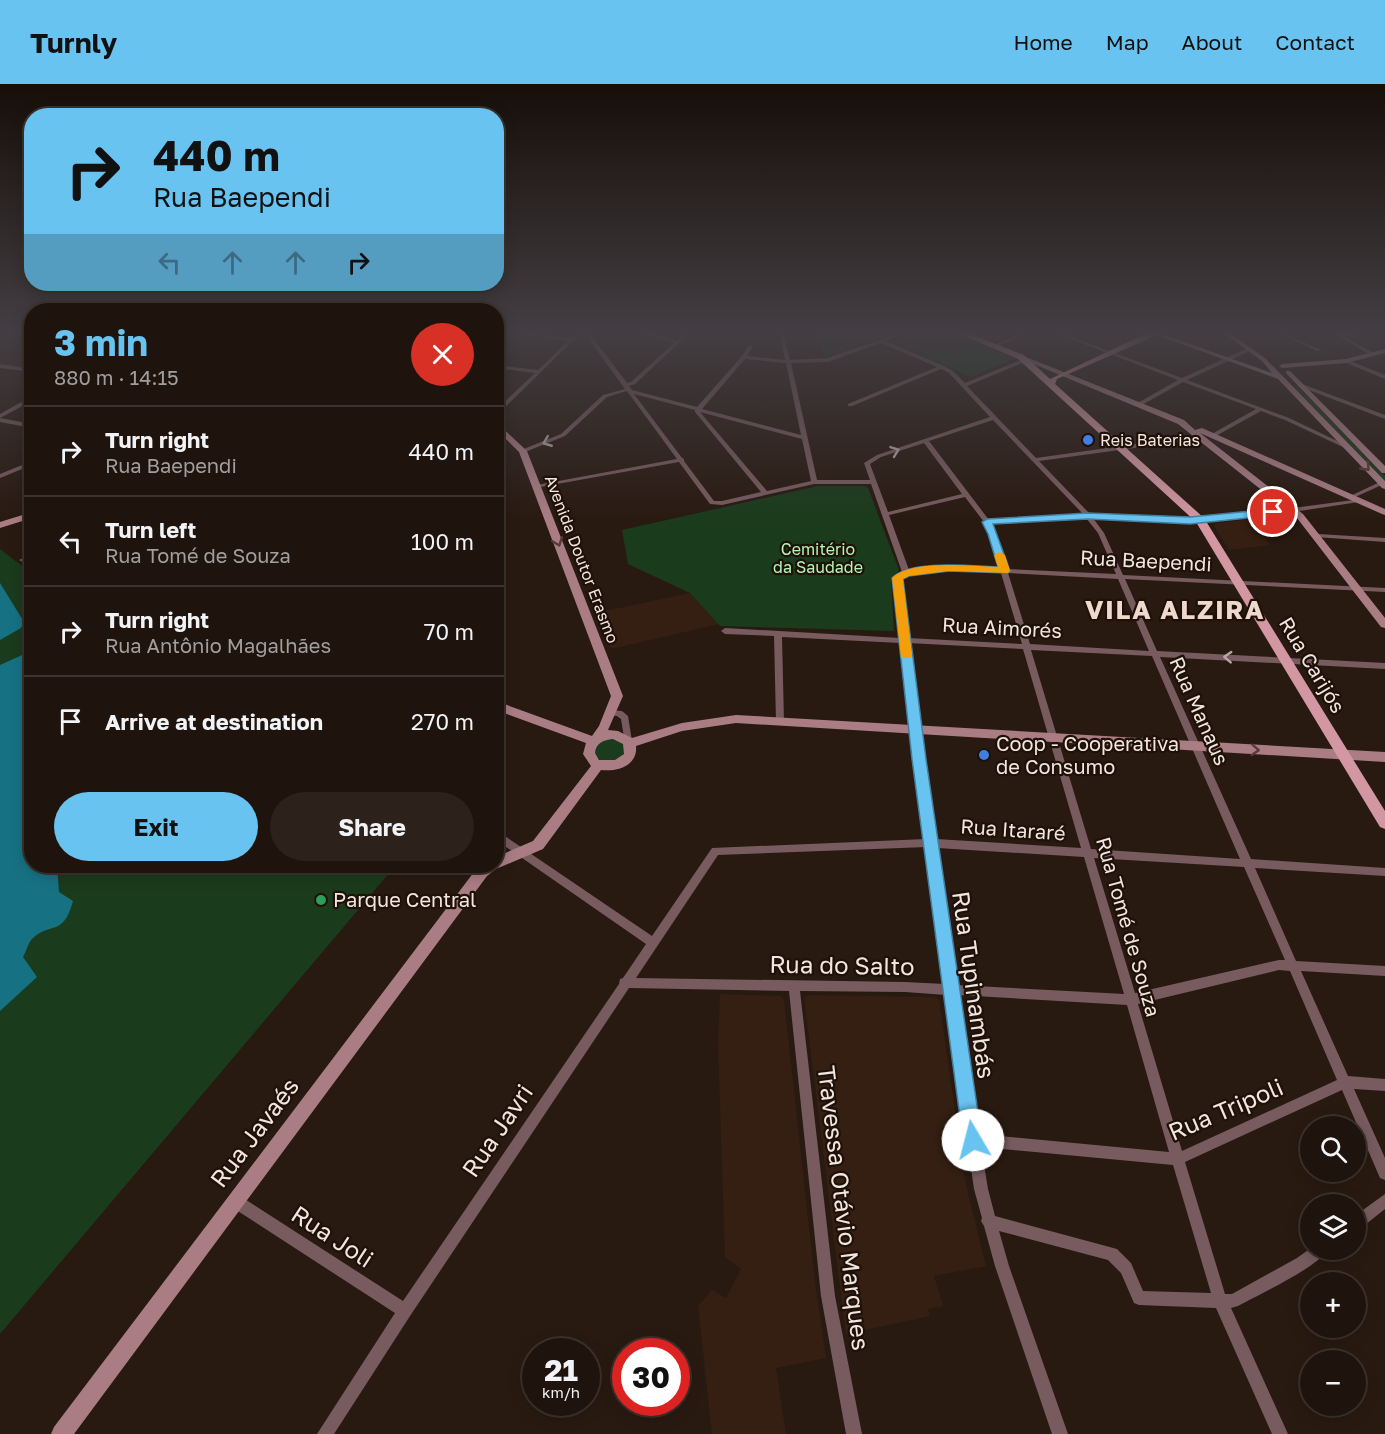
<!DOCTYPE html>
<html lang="en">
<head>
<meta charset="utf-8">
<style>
  :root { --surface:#1f140d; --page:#2c211b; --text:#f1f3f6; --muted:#a19e9d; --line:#3c332e; --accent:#69c3f1 }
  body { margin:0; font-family:"Golos Text",sans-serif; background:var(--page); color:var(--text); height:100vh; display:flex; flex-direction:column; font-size:22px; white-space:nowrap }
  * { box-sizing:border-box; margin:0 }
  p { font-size:20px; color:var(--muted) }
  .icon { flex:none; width:33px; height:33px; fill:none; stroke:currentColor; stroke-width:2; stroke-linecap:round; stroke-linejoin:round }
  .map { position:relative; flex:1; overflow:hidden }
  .panel { position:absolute; left:24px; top:219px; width:480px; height:570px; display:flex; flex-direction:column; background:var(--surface); border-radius:24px; box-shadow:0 3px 15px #0003,0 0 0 2px var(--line) }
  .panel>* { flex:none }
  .hud { position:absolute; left:24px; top:24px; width:480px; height:183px; border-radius:24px; box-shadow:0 3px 15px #0003,0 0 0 2px var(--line); background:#69c3f1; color:#111; overflow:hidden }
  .tools { position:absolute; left:1300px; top:1032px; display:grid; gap:12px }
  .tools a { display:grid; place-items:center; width:66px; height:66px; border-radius:50%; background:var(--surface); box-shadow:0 3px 15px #0003,0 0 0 2px var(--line); font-size:30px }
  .speed { position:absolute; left:522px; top:1254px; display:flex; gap:12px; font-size:30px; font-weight:700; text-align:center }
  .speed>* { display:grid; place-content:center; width:78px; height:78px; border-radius:50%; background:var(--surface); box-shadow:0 3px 15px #0003,0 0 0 2px var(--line); line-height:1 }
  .speed small { font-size:15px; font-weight:400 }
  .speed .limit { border:9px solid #d22; background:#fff; color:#111 }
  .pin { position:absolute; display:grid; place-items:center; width:51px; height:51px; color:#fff; margin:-26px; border:3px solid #fff; border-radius:50%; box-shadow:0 2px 6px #0007 }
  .me { position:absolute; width:66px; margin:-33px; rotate:352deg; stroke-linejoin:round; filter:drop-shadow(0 0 4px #0008) }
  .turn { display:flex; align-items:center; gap:21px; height:126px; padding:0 30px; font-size:27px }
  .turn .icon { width:78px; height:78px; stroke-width:2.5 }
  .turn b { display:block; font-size:42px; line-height:51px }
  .lanes { display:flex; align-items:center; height:57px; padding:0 30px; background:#0003; justify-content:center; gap:30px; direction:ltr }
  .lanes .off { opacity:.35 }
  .round { display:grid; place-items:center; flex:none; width:63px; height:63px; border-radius:32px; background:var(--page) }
  .summary { display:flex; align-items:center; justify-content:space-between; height:102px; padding:0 30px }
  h1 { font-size:36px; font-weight:700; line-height:45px; color:var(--accent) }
  .button { display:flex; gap:12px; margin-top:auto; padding:12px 30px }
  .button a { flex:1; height:69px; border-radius:36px; background:var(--accent); color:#111; font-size:24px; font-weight:700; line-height:69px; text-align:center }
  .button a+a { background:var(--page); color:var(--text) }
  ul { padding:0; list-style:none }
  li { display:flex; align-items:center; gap:18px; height:90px; padding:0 30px; border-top:2px solid var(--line) }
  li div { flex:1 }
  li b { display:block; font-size:22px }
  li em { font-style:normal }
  header { display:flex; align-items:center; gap:36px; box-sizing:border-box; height:84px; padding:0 30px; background:var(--accent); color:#111 }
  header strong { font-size:28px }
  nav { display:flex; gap:33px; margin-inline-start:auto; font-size:21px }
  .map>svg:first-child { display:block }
  .built { fill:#341f12 }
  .green { fill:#1b3b1d }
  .water { fill:#167283 }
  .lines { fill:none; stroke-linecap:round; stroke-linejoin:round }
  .street { fill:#775b5f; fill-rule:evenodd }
  .secondary { fill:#aa7d85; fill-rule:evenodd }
  .primary { fill:#d297a2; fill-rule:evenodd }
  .oneway { stroke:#baa7a6 }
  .oneway2 { stroke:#573c3a }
  .route { fill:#69c3f1; stroke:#447f9d; stroke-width:1.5 }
  .slow { fill:#f59e0b }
  .shop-dot { fill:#3f7fe0; stroke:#1f1108; stroke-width:2 }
  .leisure-dot { fill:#2e9e5b; stroke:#1f1108; stroke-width:2 }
  .labels { text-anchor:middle; stroke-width:4.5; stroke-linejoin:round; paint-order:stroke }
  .far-poi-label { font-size:16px; fill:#f1e6e0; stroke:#1f1108; text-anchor:start }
  .far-park-label { font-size:16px; fill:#b2f6b3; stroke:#1f1108 }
  .far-street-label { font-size:16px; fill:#f1e6e0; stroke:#1f1108 }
  .street-label { font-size:20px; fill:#f1e6e0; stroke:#1f1108 }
  .poi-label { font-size:20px; fill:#f1e6e0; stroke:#1f1108; text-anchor:start }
  .near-street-label { font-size:24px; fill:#f1e6e0; stroke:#1f1108 }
  .district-label { font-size:26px; font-weight:bold; letter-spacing:1.5px; fill:#efd9cd; stroke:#1f1108 }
</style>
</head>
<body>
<header>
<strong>Turnly</strong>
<nav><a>Home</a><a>Map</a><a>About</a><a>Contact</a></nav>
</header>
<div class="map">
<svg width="1385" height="1350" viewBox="0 0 1385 1350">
  <rect width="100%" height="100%" fill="#291a11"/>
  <path class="built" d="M 6,250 L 31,254 L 31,285 L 0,280 L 0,252 Z
    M 1253,435 L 1270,461 L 1229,466 L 1214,442 L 1216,439 Z
    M 690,509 L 719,540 L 611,565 L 596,529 Z
    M 720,910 L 781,912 L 784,916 L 815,1197 L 826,1274 L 776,1284 L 786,1350 L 712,1350 L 698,1222 L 712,1206 L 726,1214 L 741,1185 L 725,1173 L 718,959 Z
    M 808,911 L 935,913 L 939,916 L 965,1096 L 986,1182 L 934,1192 L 943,1222 L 928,1225 L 930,1232 L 846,1250 L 804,914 Z"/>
  <path class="green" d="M 814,246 L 902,246 L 825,273 Z
    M 919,246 L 932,251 L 946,246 L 1014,275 L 971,293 L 892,257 Z
    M 1294,302 L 1297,302 L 1385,392 L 1385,397 Z
    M 818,402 L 864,402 L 868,404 L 899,486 L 891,496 L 894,547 L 720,542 L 690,509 L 628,480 L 622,446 Z
    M 0,465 L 31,489 L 32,782 L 395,782 L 0,1250 Z
    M 614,655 L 622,658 L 626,665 C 621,678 613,677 600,676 L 595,670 L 596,661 L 604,656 Z"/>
  <path class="water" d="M 0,499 L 24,538 L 21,544 L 0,556 Z
    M 31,567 L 32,740 L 23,746 L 23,755 L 31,755 L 32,782 L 57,782 L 59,808 L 73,817 C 63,854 50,837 32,855 C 28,859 26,868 23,873 L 37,893 L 0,927 L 0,581 Z"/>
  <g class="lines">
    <path class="street" d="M 496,246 L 571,254 L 580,246 L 587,246 L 627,299 L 631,298 L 674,259 L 629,247 L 629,246 L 635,246 L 677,256 L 689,246 L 693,246 L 635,300 L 629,302 L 632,306 L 697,323 L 742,272 L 749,261 L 753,262 L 747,272 L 785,276 L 780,251 L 781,249 L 769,247 L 769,246 L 786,247 L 784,251 L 790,276 L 827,274 L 908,246 L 914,246 L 886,257 L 944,282 L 953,287 L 965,299 L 1023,275 L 1027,275 L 1027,277 L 967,302 L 1036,374 L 1200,351 L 1203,353 L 1200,355 L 1039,377 L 1090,430 L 1200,434 L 1293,424 L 1361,415 L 1361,417 L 1359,418 L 1293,428 L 1200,438 L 1093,434 L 1104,449 L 1123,491 L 1385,504 L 1385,508 L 1125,495 L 1157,567 L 1385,579 L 1385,585 L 1160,573 L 1251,775 L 1385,784 L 1385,792 L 1255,784 L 1296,877 L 1385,882 L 1385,892 L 1301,887 L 1348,992 L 1385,995 L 1385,1007 L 1354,1005 L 1385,1074 L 1385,1096 L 1380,1094 L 1342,1006 L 1185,1078 L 1225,1210 L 1232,1210 L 1297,1174 L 1311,1164 L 1311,1166 L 1327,1166 C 1320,1182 1256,1212 1238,1222 L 1231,1224 L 1288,1350 L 1272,1350 L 1216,1224 L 1139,1221 L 1134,1219 L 1121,1189 L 1108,1176 L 999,1147 L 1009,1182 L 1068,1350 L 1052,1350 L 995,1182 L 984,1142 L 981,1137 L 982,1134 L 974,1105 L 946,911 L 905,908 L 800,907 L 835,1212 L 862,1350 L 846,1350 L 821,1212 L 789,907 L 629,904 L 410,1232 L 334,1350 L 317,1350 L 395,1229 L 230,1122 L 228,1117 L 230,1112 L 235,1110 L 240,1112 L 403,1217 L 619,900 L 620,895 L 623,894 L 646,860 L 496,756 L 496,746 L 652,852 L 712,764 L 926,755 L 900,559 L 782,553 L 784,638 L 780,641 L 776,638 L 774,552 L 725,550 L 721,547 L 725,544 L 900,554 L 892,497 L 902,488 L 871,400 L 814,400 L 722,421 L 710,420 L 679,378 L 535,404 L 535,402 L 537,401 L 677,375 L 627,307 L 607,313 L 565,352 L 525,368 L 521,368 L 521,366 L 561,350 L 603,311 L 625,305 L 583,247 L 496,332 L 496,326 L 535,289 L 496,284 L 496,281 L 538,286 L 568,257 L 496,248 ZM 881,259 L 937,283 L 848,320 L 848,322 L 852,322 L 941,285 L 949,289 L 990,333 L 877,371 L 864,379 L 870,396 L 817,396 L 791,279 L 828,278 ZM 745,275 L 786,279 L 801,351 L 702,325 ZM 634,310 L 695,326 L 695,328 L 761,408 L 722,417 L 714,417 L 684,377 L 684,375 L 682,374 ZM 700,328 L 802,355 L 811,397 L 767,407 ZM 993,336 L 1083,430 L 989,436 L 929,357 ZM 924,359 L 962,410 L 888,428 L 870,380 L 881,373 ZM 965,413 L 984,438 L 990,450 L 1000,484 L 949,482 L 909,486 L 889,431 ZM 1086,434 L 1098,449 L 1116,490 L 1007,485 L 996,450 L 991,440 ZM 949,486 L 1001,489 L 1022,560 L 908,554 L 900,498 L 908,491 ZM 1008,489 L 1118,495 L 1149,567 L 1030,560 ZM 908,559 L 1023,565 L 1081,764 L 936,755 ZM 1031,566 L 1152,572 L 1240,775 L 1091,765 ZM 927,763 L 945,900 L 905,898 L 636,894 L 718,771 ZM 937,764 L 1084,773 L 1124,910 L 956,901 ZM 1094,774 L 1244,783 L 1285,876 L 1279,876 L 1135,909 ZM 1279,886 L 1290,887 L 1337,996 L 1182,1067 L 1138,920 ZM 958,911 L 1127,921 L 1169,1068 L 979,1050 ZM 981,1063 L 1173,1081 L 1211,1209 L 1143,1207 L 1131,1179 L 1117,1165 L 995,1132 L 988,1105 Z
      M 1030,246 L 1036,246 L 996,263 L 992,262 Z
      M 1047,246 L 1053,246 L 1182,294 L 1248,264 L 1252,264 L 1252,266 L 1187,296 L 1289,334 L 1350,363 L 1345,364 L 1285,336 L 1261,327 L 1214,353 L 1210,353 L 1210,351 L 1256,325 L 1183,298 L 1140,322 L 1136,322 L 1136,320 L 1178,296 Z
      M 1270,246 L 1275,246 L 1322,266 L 1317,267 Z
      M 1327,246 C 1334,246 1338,251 1345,250 C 1358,249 1370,245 1383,246 L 1345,253 L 1374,269 L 1375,270 L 1372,272 Z
      M 1344,276 L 1348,276 L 1385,291 L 1385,295 L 1344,278 Z
      M 0,280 L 32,285 L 32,288 L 0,284 Z
      M 1298,300 L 1302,300 L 1385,331 L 1385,335 L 1298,302 Z
      M 32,312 L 32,317 L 0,334 L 0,330 Z
      M 0,334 L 32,340 L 32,344 L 0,338 Z
      M 32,377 L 32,381 L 0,394 L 0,390 Z
      M 1382,397 L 1384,398 L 1384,400 L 1353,414 L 1348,413 Z
      M 1318,450 L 1385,454 L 1385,458 L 1316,453 L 1315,452 Z
      M 32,470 L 32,475 L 23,478 L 19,476 Z
      M 611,626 L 622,627 L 628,632 L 632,657 L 631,659 L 625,659 L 621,635 L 617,632 L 608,631 L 607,629 L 608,627 Z
      M 1385,1110 L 1385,1125 L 1361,1144 L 1356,1146 L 1356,1131 Z"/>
    <path class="secondary" d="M 0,246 L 32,249 L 32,253 L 2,248 Z
      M 1219,246 L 1226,246 L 1266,275 L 1385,397 L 1385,405 L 1382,404 L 1278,295 L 1151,249 L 1156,248 L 1272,289 L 1262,277 Z
      M 1385,265 L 1385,269 L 1346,279 L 1282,284 L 1279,282 L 1282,280 L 1346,275 Z
      M 1021,271 L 1184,336 L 1195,346 L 1202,344 L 1385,425 L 1385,431 L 1382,430 L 1200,349 L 1303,430 L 1385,534 L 1385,544 L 1381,543 L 1297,434 L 1178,340 L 1019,274 L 1019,272 Z
      M 1286,287 L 1290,287 L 1385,382 L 1385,389 L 1382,389 L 1286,289 Z
      M 496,338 L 527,367 L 623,612 L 608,646 L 618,647 L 632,654 L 682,639 L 736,631 L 1385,668 L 1385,678 L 736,639 L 682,647 L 636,662 C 638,682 617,688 601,686 L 543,765 L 496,785 L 487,792 L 74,1350 L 51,1350 L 54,1343 L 477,784 L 481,782 L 496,782 L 496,773 L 533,757 L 591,682 L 583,670 L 586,659 L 496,626 L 496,617 L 592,652 L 599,642 L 611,612 L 519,368 L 496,345 ZM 613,655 L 623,660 L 624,670 L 615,676 L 599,676 L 595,669 C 596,659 603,656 613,655 Z
      M 32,428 L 32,434 L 0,444 L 0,438 Z"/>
    <path class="primary" d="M 950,246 L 960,246 L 1024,271 L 1050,295 L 1151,247 L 1157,247 L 1157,251 L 1057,295 L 1055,300 L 1204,434 L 1385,727 L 1385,745 L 1380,743 L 1196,438 L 1018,275 Z"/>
  </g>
  <defs><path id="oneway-chevron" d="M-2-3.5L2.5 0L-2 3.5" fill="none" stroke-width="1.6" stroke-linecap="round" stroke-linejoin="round" transform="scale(1.5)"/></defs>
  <g class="oneway">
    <use href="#oneway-chevron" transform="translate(547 358) rotate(158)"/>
    <use href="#oneway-chevron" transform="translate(895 367) rotate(-20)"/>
    <use href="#oneway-chevron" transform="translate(1228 573) rotate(-177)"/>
  </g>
  <g class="oneway2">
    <use href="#oneway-chevron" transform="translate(1366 383) rotate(46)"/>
    <use href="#oneway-chevron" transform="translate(558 458) rotate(69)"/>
    <use href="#oneway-chevron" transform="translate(1255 666) rotate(3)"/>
  </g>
  <linearGradient id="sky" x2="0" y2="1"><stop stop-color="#170e09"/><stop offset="0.57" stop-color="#433e43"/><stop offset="1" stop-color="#433e43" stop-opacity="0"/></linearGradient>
  <rect width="1385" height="435" fill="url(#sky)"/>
  <path class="route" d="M 1273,425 L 1276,426 L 1276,431 L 1190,440 L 1088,435 L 993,440 L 1010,487 L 1008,489 L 949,487 L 909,492 L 903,495 L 926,675 L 982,1056 L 979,1063 L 973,1066 L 966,1063 L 963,1056 L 912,675 L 892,494 C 910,475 972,482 998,483 L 988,450 L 982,438 L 987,435 L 1088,429 L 1190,433 Z"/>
  <path class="slow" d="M 1000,468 L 1005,471 L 1010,487 L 1008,489 L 949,487 L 909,492 L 903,495 L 912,571 L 910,574 L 901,574 L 892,494 C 910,475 972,482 998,483 L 994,471 Z"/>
  <g class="shop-dot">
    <circle cx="1088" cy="356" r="6"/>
    <circle cx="984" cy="671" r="6"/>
  </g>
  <circle class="leisure-dot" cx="321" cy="816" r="6"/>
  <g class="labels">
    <g class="far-poi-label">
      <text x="1100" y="362">Reis Baterias</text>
    </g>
    <g class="far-park-label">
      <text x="818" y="471">Cemitério<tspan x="818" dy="18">da Saudade</tspan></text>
    </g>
    <g class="far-street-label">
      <text transform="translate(582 475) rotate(69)" y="6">Avenida Doutor Erasmo</text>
    </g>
    <g class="street-label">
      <text transform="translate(1146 477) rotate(3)" y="7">Rua Baependi</text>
      <text transform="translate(1002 544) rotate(3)" y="7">Rua Aimorés</text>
      <text transform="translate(1312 581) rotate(59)" y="7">Rua Carijós</text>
      <text transform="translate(1199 627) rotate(66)" y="7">Rua Manaus</text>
      <text transform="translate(1013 746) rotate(4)" y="7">Rua Itararé</text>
      <text transform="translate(1128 843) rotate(74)" y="7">Rua Tomé de Souza</text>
    </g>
    <g class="poi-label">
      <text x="996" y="667">Coop - Cooperativa<tspan x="996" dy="23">de Consumo</tspan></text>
      <text x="333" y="823">Parque Central</text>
    </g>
    <g class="near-street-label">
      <text transform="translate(842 882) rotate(1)" y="8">Rua do Salto</text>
      <text transform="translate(973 901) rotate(82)" y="8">Rua Tupinambás</text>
      <text transform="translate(1226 1026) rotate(-23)" y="8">Rua Tripoli</text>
      <text transform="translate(498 1047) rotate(-56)" y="8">Rua Javri</text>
      <text transform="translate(255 1049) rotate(-53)" y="8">Rua Javaés</text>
      <text transform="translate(843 1124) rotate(83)" y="8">Travessa Otávio Marques</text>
      <text transform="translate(332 1153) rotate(33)" y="8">Rua Joli</text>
    </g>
    <g class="district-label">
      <text x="1175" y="535">VILA ALZIRA</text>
    </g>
  </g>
</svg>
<div class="tools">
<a><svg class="icon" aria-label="search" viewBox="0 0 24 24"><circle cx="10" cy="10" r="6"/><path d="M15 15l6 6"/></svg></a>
<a><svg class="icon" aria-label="layers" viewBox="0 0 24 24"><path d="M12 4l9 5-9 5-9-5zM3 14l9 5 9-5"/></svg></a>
<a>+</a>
<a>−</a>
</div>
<div class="speed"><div>21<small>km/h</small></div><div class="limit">30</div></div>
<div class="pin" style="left:1273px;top:428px;background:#d93025"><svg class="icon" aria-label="arrive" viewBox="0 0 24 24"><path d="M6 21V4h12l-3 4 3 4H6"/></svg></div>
<svg class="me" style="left:973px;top:1056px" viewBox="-20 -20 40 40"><circle r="19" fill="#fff"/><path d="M0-13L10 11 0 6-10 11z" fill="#69c3f1"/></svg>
<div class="hud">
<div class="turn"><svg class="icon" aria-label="right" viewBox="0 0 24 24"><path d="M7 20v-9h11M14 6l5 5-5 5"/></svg><div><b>440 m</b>Rua Baependi</div></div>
<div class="lanes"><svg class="icon off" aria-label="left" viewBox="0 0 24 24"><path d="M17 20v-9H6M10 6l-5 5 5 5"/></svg><svg class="icon off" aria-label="ahead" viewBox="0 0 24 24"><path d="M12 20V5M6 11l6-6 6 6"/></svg><svg class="icon off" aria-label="ahead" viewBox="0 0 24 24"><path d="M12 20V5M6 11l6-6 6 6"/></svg><svg class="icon" aria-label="right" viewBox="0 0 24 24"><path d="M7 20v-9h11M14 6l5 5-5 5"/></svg></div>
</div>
<section class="panel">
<div class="summary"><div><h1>3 min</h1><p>880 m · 14:15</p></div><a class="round" style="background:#d93025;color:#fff"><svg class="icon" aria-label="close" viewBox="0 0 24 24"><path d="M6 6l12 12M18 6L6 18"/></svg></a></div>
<ul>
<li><svg class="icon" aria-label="right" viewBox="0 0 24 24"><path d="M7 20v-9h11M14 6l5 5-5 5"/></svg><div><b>Turn right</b><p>Rua Baependi</p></div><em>440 m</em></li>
<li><svg class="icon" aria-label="left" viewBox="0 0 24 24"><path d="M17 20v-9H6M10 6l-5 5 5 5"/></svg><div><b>Turn left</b><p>Rua Tomé de Souza</p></div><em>100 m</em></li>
<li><svg class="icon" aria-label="right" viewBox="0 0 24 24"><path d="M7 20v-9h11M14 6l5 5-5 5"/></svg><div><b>Turn right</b><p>Rua Antônio Magalhães</p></div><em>70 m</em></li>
<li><svg class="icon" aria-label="arrive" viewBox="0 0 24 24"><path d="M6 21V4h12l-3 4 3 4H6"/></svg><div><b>Arrive at destination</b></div><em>270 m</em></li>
</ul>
<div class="button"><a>Exit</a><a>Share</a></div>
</section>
</div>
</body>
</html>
